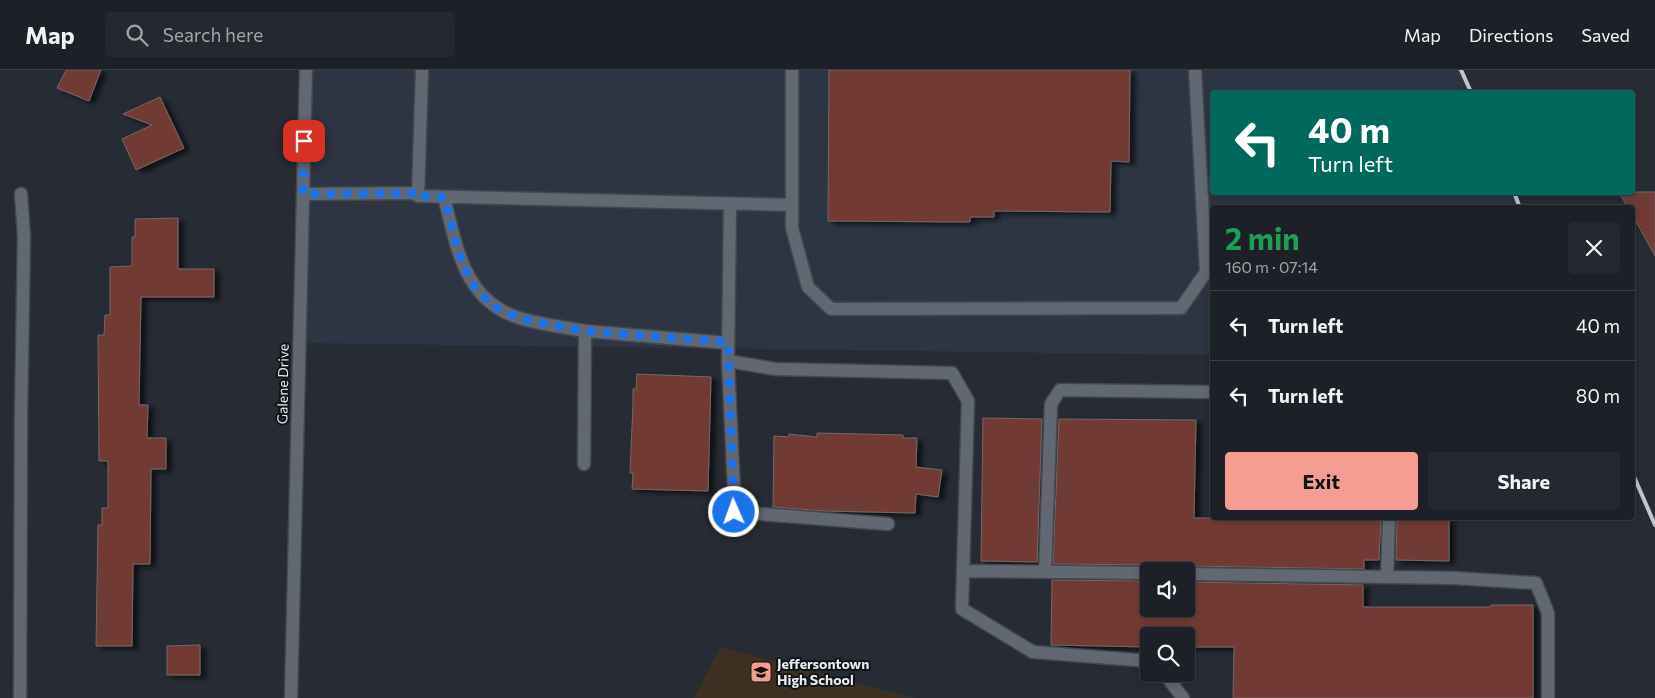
<!DOCTYPE html>
<html lang="en">
<head>
<meta charset="utf-8">
<style>
  :root { --surface:#1d2026; --page:#25282e; --text:#f1f3f6; --muted:#a0a3a7; --line:#3b3e43; --accent:#f59c93 }
  body { margin:0; font-family:Commissioner,sans-serif; background:var(--page); color:var(--text); height:100vh; display:flex; flex-direction:column; font-size:19px; white-space:nowrap }
  * { box-sizing:border-box; margin:0 }
  p { font-size:16px; color:var(--muted) }
  .icon { flex:none; width:28px; height:28px; fill:none; stroke:currentColor; stroke-width:2; stroke-linecap:round; stroke-linejoin:round }
  .map { position:relative; flex:1; overflow:hidden }
  .side { position:absolute; left:1210px; top:135px; width:425px; height:315px; display:flex; flex-direction:column; background:var(--surface); border-radius:5px; box-shadow:0 2px 8px #0003,0 0 0 1px var(--line) }
  .side>* { flex:none }
  .hud { position:absolute; left:1210px; top:20px; width:425px; height:105px; border-radius:5px; box-shadow:0 2px 8px #0003,0 0 0 1px var(--line); background:#00695c; color:#fff; overflow:hidden }
  .tools { position:absolute; left:1140px; top:492px; display:grid; gap:10px }
  .tools a { display:grid; place-items:center; width:55px; height:55px; border-radius:5px; background:var(--surface); box-shadow:0 2px 8px #0003,0 0 0 1px var(--line); font-size:25px }
  .pin { position:absolute; display:grid; place-items:center; width:42px; height:42px; color:#fff; margin:-21px; border-radius:10px; box-shadow:0 2px 8px #0006 }
  .me { position:absolute; width:55px; margin:-28px; rotate:358deg; stroke-linejoin:round; filter:drop-shadow(0 0 4px #0008) }
  .turn { display:flex; align-items:center; gap:18px; height:105px; padding:0 15px; font-size:22px }
  .turn .icon { width:65px; height:65px; stroke-width:2.5 }
  .turn b { display:block; font-size:35px; line-height:42px }
  .round { display:grid; place-items:center; flex:none; width:52px; height:52px; border-radius:5px; background:var(--page) }
  .overview { display:flex; align-items:center; justify-content:space-between; height:85px; padding:0 15px }
  h1 { font-size:30px; font-weight:700; line-height:38px; color:#1e9e55 }
  .primary-button { display:flex; gap:10px; margin-top:auto; padding:10px 15px }
  .primary-button a { flex:1; height:58px; border-radius:5px; background:var(--accent); color:#111; font-size:20px; font-weight:700; line-height:58px; text-align:center }
  .primary-button a+a { background:var(--page); color:var(--text) }
  ul { padding:0; list-style:none }
  li { display:flex; align-items:center; gap:15px; height:70px; padding:0 15px; border-top:1px solid var(--line) }
  li div { flex:1 }
  li b { display:block; font-size:19px }
  li em { font-style:normal }
  header { display:flex; align-items:center; gap:30px; box-sizing:border-box; height:70px; padding:0 25px; background:var(--surface); border-bottom:1px solid var(--line) }
  header strong { font-size:24px }
  nav { display:flex; gap:28px; margin-inline-start:auto; font-size:18px }
  .search { width:350px; height:45px; background:var(--page); display:flex; align-items:center; gap:12px; box-sizing:border-box; padding:0 18px; border-radius:5px; color:var(--muted); font-size:19px }
  .map>svg:first-child { display:block }
  .built { fill:#2d3542 }
  .education { fill:#3d3022 }
  .building { fill:#6f3b36; stroke:#746866; filter:url(#shadow) }
  .lines { fill:none; stroke-linecap:round; stroke-linejoin:round }
  .minor-casing { stroke:#43484f; stroke-width:15 }
  .minor { stroke:#626871; stroke-width:12 }
  .rail { stroke:#c2c5cc; stroke-width:4 }
  .route { stroke:#1a73e8; stroke-width:9; stroke-dasharray:0 16.2 }
  .labels { text-anchor:middle; stroke-width:4; stroke-linejoin:round; paint-order:stroke }
  .street-label { font-size:14px; fill:#e9ecf2; stroke:#111417 }
  .poi-label { font-size:14px; font-weight:bold; fill:#e9ecf2; stroke:#111417; text-anchor:start }
</style>
</head>
<body>
<header>
<strong>Map</strong>
<div class="search"><svg class="icon" aria-label="search" viewBox="0 0 24 24"><circle cx="10" cy="10" r="6"/><path d="M15 15l6 6"/></svg>Search here</div>
<nav><a>Map</a><a>Directions</a><a>Saved</a></nav>
</header>
<div class="map">
<svg width="1655" height="628" viewBox="0 0 1655 628">
  <defs>
    <filter id="shadow"><feDropShadow dx="5.5" dy="3" stdDeviation="2.5" flood-color="#0009"/></filter>
  </defs>
  <rect width="100%" height="100%" fill="#272b33"/>
  <path class="built" d="M 306,0 L 1462,0 L 1471,22 L 1212,22 L 1212,122 L 1514,122 L 1520,137 L 1212,138 L 1212,285 L 299,273 Z"/>
  <path class="education" d="M 720,577 L 911,627 L 915,628 L 694,628 Z"/>
  <path class="building" d="M 66,0 L 101,0 L 89,31 L 57,18 Z
    M 829,0 L 1130,0 L 1129,92 L 1111,91 L 1110,142 L 994,141 L 994,147 L 970,147 L 970,152 L 828,151 Z
    M 160,27 L 184,78 L 136,100 L 122,69 L 152,55 L 123,44 Z
    M 1619,122 L 1655,122 L 1655,186 L 1632,144 L 1632,138 L 1628,138 Z
    M 178,148 L 178,199 L 214,199 L 214,227 L 141,227 L 139,335 L 148,335 L 147,368 L 166,368 L 166,399 L 151,399 L 150,494 L 133,494 L 132,576 L 96,576 L 98,455 L 102,455 L 102,438 L 108,438 L 108,391 L 99,391 L 98,265 L 104,265 L 105,245 L 110,245 L 110,197 L 132,196 L 132,167 L 135,167 L 135,149 Z
    M 637,304 L 711,307 L 708,421 L 632,419 L 633,403 L 630,403 L 633,334 L 633,319 L 636,319 Z
    M 983,348 L 1042,349 L 1037,492 L 981,491 Z
    M 1059,349 L 1196,350 L 1194,448 L 1381,448 L 1379,490 L 1364,490 L 1364,499 L 1186,496 L 1182,497 L 1179,501 L 1157,501 L 1154,496 L 1149,495 L 1053,494 Z
    M 817,363 L 903,365 L 903,368 L 917,368 L 916,397 L 942,400 L 938,427 L 916,424 L 915,443 L 823,441 L 773,437 L 774,366 L 789,367 L 789,364 L 817,367 Z
    M 1397,448 L 1449,448 L 1449,491 L 1396,490 Z
    M 1052,510 L 1149,511 L 1149,539 L 1186,539 L 1186,512 L 1363,515 L 1363,537 L 1491,537 L 1491,535 L 1533,535 L 1533,628 L 1233,628 L 1234,577 L 1186,577 L 1186,566 L 1149,566 L 1149,577 L 1051,575 Z
    M 200,575 L 200,605 L 167,605 L 167,576 Z"/>
  <g class="lines">
    <g class="minor-casing">
      <path id="minor" d="M 422,0 L 418,126 L 792,135
        M 792,0 L 792,158 L 808,217 L 831,239 L 1181,238 L 1206,202 L 1195,0
        M 303,124 L 418,123
        M 444,127 C 457,178 464,233 523,249 C 543,255 564,257 585,261
        M 730,134 L 728,291 L 775,299 L 952,303 L 968,331 L 962,539 L 1033,582 L 1149,591
        M 728,291 L 735,442 L 888,454
        M 584,394 L 585,261 L 728,273
        M 963,501 L 1149,503
        M 1045,502 L 1051,334 L 1060,320 L 1212,322
        M 1186,504 L 1454,508 L 1536,513 L 1548,543 L 1548,628
        M 1387,507 L 1389,448
        M 1165,604 L 1183,628
        M 20,628 L 21,346 L 24,167 L 21,124
        M 291,628 L 306,0"/>
    </g>
    <use href="#minor" class="minor"/>
    <path class="rail" d="M 1461,0 L 1471,22
      M 1514,122 L 1520,138
      M 1632,402 L 1655,455"/>
  </g>
  <g class="lines">
    <path class="route" d="M 304,71 L 303,124 L 418,123 L 418,126 L 444,127 L 458,181 L 471,213 L 494,237 L 522,249 L 584,261 L 728,272 L 734,442"/>
  </g>
  <defs>
    <g id="school-square" transform="scale(1.125)"><rect x="-9" y="-9" width="18" height="18" rx="4" fill="#f59c93" stroke="#111417"/><path d="M0-5L7-2L0 1L-7-2ZM-4 1L0 2.5L4 1V4Q0 6-4 4Z" fill="#111"/></g>
  </defs>
  <g fill-rule="evenodd">
    <use href="#school-square" x="761" y="602"/>
  </g>
  <g class="labels">
    <g class="street-label">
      <text transform="translate(283 314) rotate(-89)" y="5">Galene Drive</text>
    </g>
    <g class="poi-label">
      <text x="777" y="599">Jeffersontown<tspan x="777" dy="16">High School</tspan></text>
    </g>
  </g>
</svg>
<div class="tools">
<a><svg class="icon" aria-label="sound" viewBox="0 0 24 24"><path d="M4 9h4l5-4v14l-5-4H4zM17 9q2 3 0 6"/></svg></a>
<a><svg class="icon" aria-label="search" viewBox="0 0 24 24"><circle cx="10" cy="10" r="6"/><path d="M15 15l6 6"/></svg></a>
</div>
<div class="pin" style="left:304px;top:71px;background:#d93025"><svg class="icon" aria-label="arrive" viewBox="0 0 24 24"><path d="M6 21V4h12l-3 4 3 4H6"/></svg></div>
<svg class="me" style="left:734px;top:442px" viewBox="-20 -20 40 40"><circle r="17" fill="#1a73e8" stroke="#fff" stroke-width="3"/><path d="M0-11L8 9 0 5-8 9z" fill="#fff"/></svg>
<div class="hud">
<div class="turn"><svg class="icon" aria-label="left" viewBox="0 0 24 24"><path d="M17 20v-9H6M10 6l-5 5 5 5"/></svg><div><b>40 m</b>Turn left</div></div>
</div>
<section class="side">
<div class="overview"><div><h1>2 min</h1><p>160 m · 07:14</p></div><a class="round"><svg class="icon" aria-label="close" viewBox="0 0 24 24"><path d="M6 6l12 12M18 6L6 18"/></svg></a></div>
<ul>
<li><svg class="icon" aria-label="left" viewBox="0 0 24 24"><path d="M17 20v-9H6M10 6l-5 5 5 5"/></svg><div><b>Turn left</b></div><em>40 m</em></li>
<li><svg class="icon" aria-label="left" viewBox="0 0 24 24"><path d="M17 20v-9H6M10 6l-5 5 5 5"/></svg><div><b>Turn left</b></div><em>80 m</em></li>
</ul>
<div class="primary-button"><a>Exit</a><a>Share</a></div>
</section>
</div>
</body>
</html>
